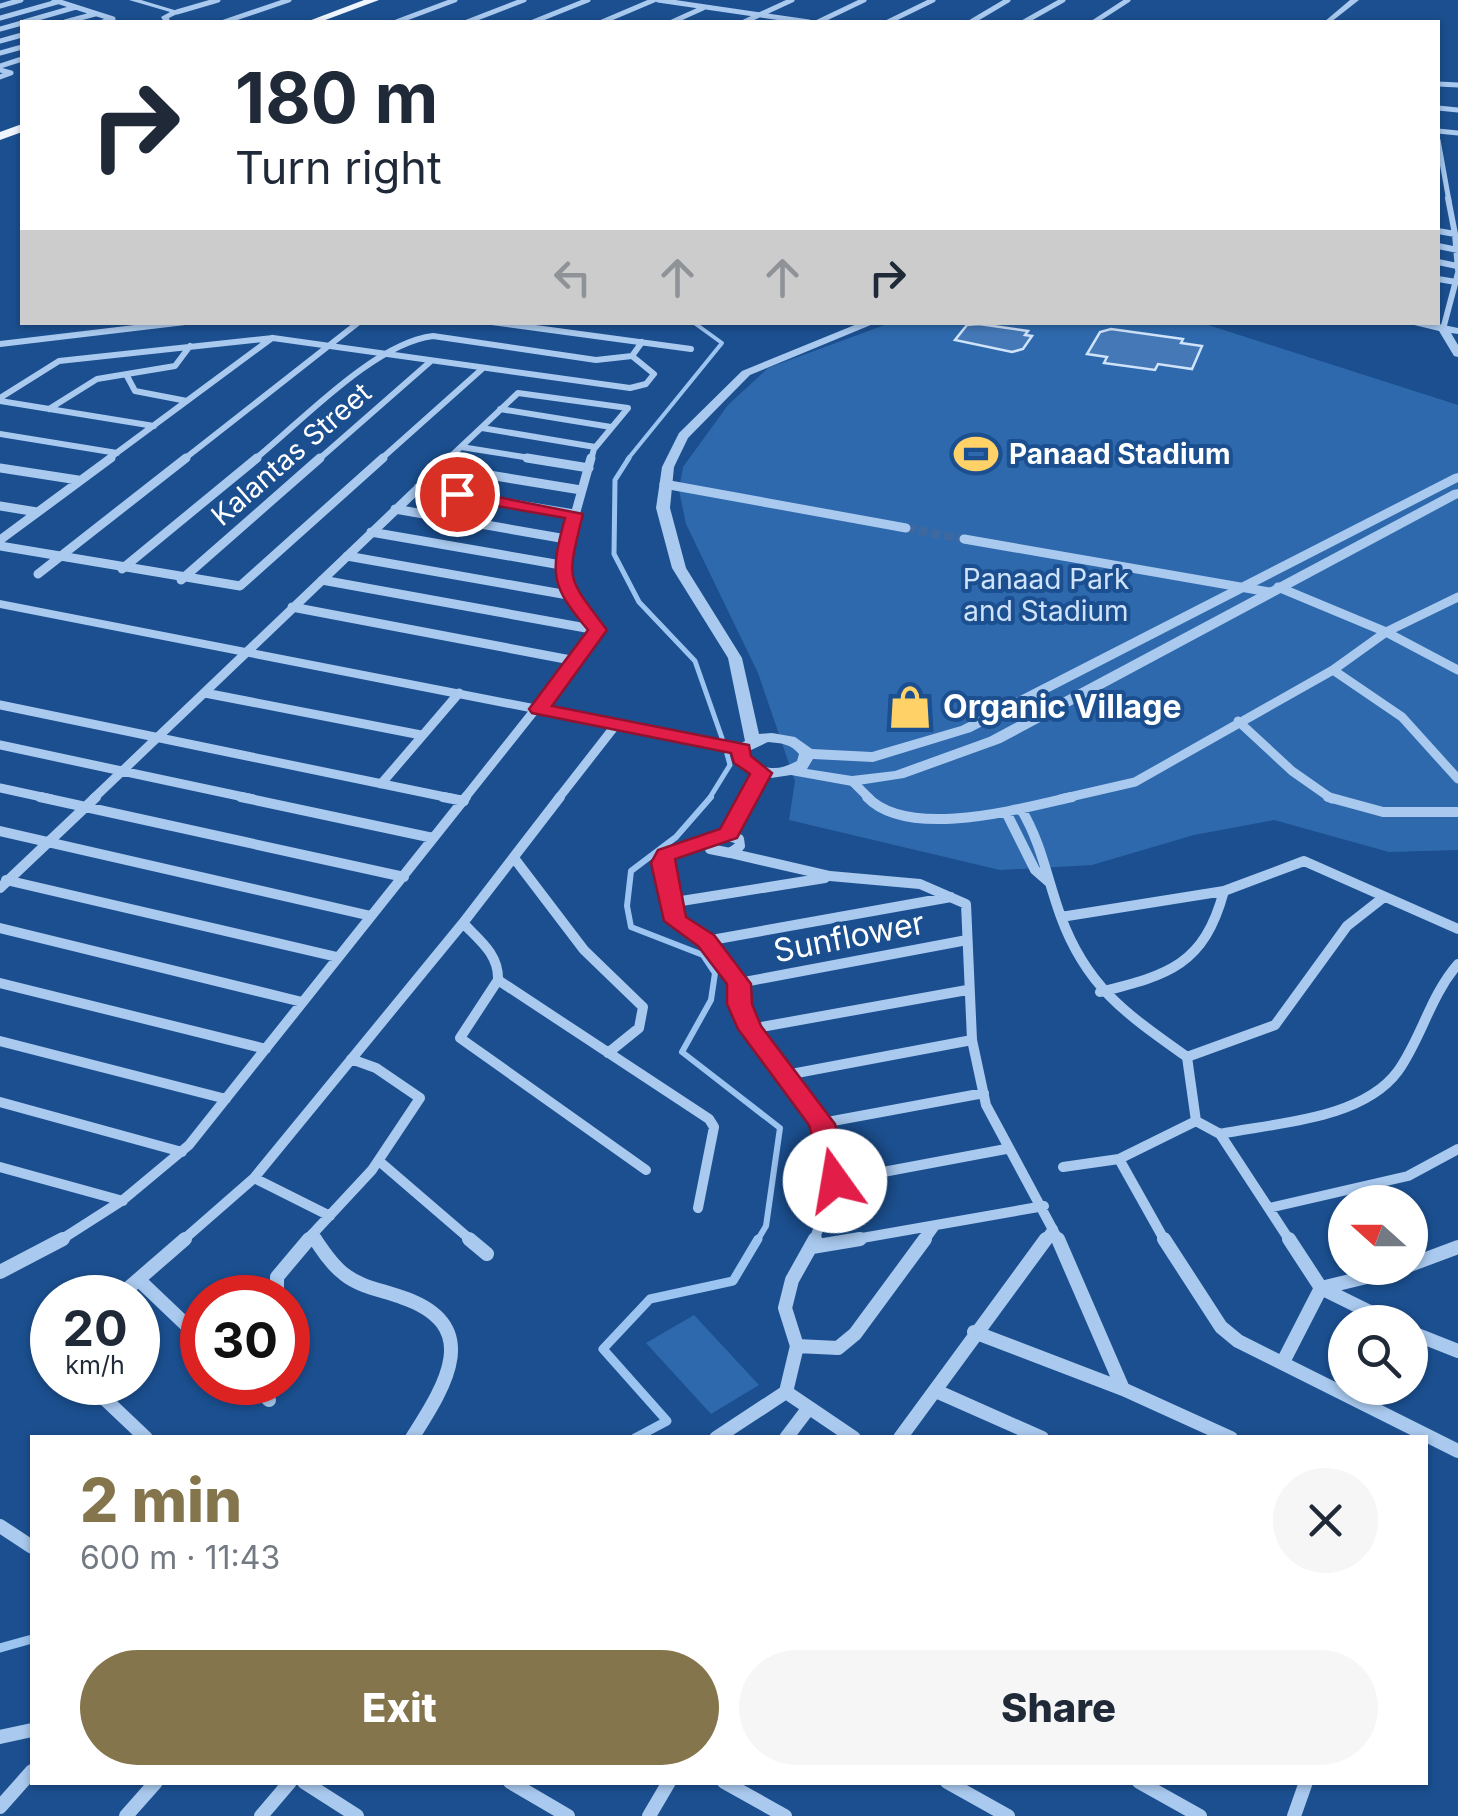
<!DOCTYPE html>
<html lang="en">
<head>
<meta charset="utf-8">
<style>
  :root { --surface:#fff; --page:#f6f6f7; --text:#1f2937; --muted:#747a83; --accent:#84754c }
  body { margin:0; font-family:Inter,sans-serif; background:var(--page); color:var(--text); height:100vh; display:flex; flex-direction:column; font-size:38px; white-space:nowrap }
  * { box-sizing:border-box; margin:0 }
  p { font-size:32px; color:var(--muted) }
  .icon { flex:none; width:55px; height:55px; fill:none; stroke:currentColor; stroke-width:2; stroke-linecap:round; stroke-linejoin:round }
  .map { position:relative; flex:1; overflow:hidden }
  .drawer { position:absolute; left:30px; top:1435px; width:1398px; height:350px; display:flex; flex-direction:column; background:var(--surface); border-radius:0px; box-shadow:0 2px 8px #0004 }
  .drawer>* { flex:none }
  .banner { position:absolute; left:20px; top:20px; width:1420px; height:305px; border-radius:0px; box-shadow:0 2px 8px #0004; background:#fff; color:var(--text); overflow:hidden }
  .needle { width:65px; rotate:291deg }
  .tools { position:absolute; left:1328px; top:1185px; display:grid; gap:20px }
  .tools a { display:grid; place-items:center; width:100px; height:100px; border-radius:50%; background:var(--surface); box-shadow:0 2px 8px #0004; font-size:50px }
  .speed { position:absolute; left:30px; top:1275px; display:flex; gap:20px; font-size:50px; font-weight:700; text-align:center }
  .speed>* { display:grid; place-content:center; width:130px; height:130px; border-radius:50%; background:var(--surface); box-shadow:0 2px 8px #0004; line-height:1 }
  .speed small { font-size:25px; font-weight:400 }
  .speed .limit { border:15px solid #d22; background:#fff; color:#111 }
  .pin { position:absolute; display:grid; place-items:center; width:85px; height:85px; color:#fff; margin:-42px; border:5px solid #fff; border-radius:50%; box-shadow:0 2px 10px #0007 }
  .me { position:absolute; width:110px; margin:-55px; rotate:347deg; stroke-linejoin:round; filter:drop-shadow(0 0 8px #0008) }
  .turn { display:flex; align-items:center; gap:35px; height:210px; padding:0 50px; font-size:45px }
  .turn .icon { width:130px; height:130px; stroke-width:2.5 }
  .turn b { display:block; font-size:70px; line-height:85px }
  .lanes { display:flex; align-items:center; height:95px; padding:0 50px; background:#0003; justify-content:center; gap:50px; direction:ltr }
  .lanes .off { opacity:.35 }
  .round { display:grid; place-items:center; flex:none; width:105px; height:105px; border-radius:52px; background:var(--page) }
  .overview { display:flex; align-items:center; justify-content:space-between; height:170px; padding:0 50px }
  h1 { font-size:60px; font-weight:800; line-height:75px; color:var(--accent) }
  .button { display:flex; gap:20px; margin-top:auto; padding:20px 50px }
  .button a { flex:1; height:115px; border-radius:60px; background:var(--accent); color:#fff; font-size:40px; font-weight:800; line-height:115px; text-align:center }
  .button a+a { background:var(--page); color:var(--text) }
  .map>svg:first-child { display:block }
  .green { fill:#2e69ad }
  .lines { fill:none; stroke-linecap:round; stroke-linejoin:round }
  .stream-far3 { stroke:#9cc4f0; stroke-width:4 }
  .stream-far2 { stroke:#9cc4f0; stroke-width:5 }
  .stream-far1 { stroke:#9cc4f0; stroke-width:6 }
  .stream { stroke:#9cc4f0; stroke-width:9 }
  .building { fill:#4478b7; stroke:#cfe3fa; stroke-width:2.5 }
  .minor-tunnel { stroke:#3d69a0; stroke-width:9; stroke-dasharray:9 4; stroke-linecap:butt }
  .minor-far4 { stroke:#a9c9ee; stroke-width:5 }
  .minor-far3 { stroke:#a9c9ee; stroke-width:6 }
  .minor-far2 { stroke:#a9c9ee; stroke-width:9 }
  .minor-far1 { stroke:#a9c9ee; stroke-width:10 }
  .minor { stroke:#a9c9ee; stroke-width:14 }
  .tertiary { fill:#a9c9ee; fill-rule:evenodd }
  .primary { fill:#f0f6ff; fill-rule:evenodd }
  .route { fill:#e11d48; stroke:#92132f; stroke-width:2.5 }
  .labels { text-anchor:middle; stroke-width:8; stroke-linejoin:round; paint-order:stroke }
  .far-street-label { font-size:28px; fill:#fff; stroke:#1b4f8f }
  .far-poi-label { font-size:28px; font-weight:bold; fill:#fff; stroke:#1b4f8f; text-anchor:start }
  .far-park-label { font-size:28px; fill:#cfe3fa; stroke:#1b4f8f }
  .poi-label { font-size:32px; font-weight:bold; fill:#fff; stroke:#1b4f8f; text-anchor:start }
  .street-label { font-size:32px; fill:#fff; stroke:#1b4f8f }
</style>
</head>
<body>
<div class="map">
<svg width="1458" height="1816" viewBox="0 0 1458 1816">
  <rect width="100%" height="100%" fill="#1b4f8f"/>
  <path class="green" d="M 890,323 L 1202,323 L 1458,405 L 1458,850 L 1389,852 L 1274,820 L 1194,835 L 1092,865 L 1000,870 L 789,820 L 795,781 L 758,673 L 686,524 L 679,490 L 683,467 L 728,405 L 768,368 Z
    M 694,1315 L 759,1385 L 711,1414 L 646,1343 Z"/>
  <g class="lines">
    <path class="stream-far3" d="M 627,460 L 722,343 L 693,322"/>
    <path class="stream-far2" d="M 629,458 L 615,480 L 614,554 L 639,602 L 695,661 L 722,738
      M 709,799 L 730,765 L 727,754"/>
    <path class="stream-far1" d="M 711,797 L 676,837 L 631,871 L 627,906 L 631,927 L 703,955 L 715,973 L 711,1000 L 682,1052 L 780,1128 L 766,1226 L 757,1241"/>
    <path class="stream" d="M 635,1438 L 667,1421 L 603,1349 L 650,1299 L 733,1281 L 758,1239
      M 0,1648 L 32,1639"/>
  </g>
  <path class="building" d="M 979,324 L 1028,331 L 1025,335 L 1032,336 L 1023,349 L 1012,352 L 955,340 L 967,325 Z
    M 1111,329 L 1183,339 L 1181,343 L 1202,346 L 1192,369 L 1158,364 L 1155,370 L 1104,363 L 1107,357 L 1087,354 L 1100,332 Z"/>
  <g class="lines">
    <path class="minor-tunnel" d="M 906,528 L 964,539"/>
    <path class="minor-far4" d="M 54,0 L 113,19 L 103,22
      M 658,0 L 809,22
      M 0,6 L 21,0
      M 177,12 L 218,0
      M 0,18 L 57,2
      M 24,22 L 76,7
      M 65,22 L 95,14
      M 224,22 L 289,0
      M 396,22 L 455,0
      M 467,22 L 524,0
      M 533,22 L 588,0
      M 602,22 L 654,0
      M 672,22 L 703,8
      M 744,22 L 792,0
      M 818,22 L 864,0
      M 888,22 L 933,0
      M 971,22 L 1008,0
      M 1024,22 L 1063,0
      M 1094,22 L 1128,0
      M 0,29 L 22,23
      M 0,41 L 22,35
      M 0,53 L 22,47
      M 0,66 L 22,59
      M 0,70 L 11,73 L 0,77
      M 1438,84 L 1458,85
      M 1438,108 L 1458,110
      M 1438,131 L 1458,133
      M 1438,140 L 1449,201"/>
    <path class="minor-far3" d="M 1438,231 L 1455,234 L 1448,198
      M 1455,234 L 1458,270
      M 1438,246 L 1458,250
      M 1438,262 L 1457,266
      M 1438,279 L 1456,282
      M 492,322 L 691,349
      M 1443,329 L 1458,273
      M 0,344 L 185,322
      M 127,376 L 135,391 L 187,401
      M 0,398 L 59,361 L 273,338 L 630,388 L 646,384 L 654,374 L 632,356 L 642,342
      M 0,401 L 154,426
      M 49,409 L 97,379 L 175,366 L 190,346
      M 500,409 L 611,427
      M 482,428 L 595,447
      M 0,434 L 117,453
      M 461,447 L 543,460
      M 107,460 L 272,338
      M 183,460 L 359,322
      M 254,460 C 300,423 374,343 433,336 L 596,360 L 632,356
      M 318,460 L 431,361
      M 380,460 L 482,369
      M 447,460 L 518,393 L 628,408 L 594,449 L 591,460"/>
    <path class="minor-far2" d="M 527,458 L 589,468
      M 440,467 L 581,490
      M 0,468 L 78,480
      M 664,484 L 906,528
      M 418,488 L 574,514
      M 0,506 L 37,512
      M 395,509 L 566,539
      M 371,532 L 561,565
      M 964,539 L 1269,592
      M 0,540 L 111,458
      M 0,546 L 240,586 L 383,458
      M 347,556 L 568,595
      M 122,569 L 257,458
      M 38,574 L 186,458
      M 181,580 L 320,458
      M 322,580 L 597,630
      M 1278,587 L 1386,632 L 1458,670
      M 292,607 L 576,661
      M 1333,670 L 1402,717 L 1458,779
      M 205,693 L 421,735
      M 0,705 L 455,799
      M 1238,721 L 1292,771 L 1332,799
      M 0,745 L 253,799
      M 852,781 L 870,799
      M 381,784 L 459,693
      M 0,788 L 51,799
      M 93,799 L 450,458
      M 464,799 L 596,633 L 597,628 L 568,595 L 561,565 L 591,458
      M 558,799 L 615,726
      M 747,799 L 761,773
      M 1061,799 L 1135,782 L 1333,670 L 1386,632 L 1458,597"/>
    <path class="minor-far1" d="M 40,797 L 404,877
      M 241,797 L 433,838
      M 443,797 L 464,801
      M 560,797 L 463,923 C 479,940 499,954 498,980 L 460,1038 L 646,1170
      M 867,797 C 908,840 1019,809 1072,797
      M 1328,797 L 1383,812 L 1458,812
      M 1021,809 C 1042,844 1047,879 1061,917 C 1087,988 1128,1015 1187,1057 L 1196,1121 L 1220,1134 L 1290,1241
      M 1006,812 L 1035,870 L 1050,883
      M 0,831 L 371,916
      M 720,834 L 739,839 L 740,846 L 730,853 L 710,849 L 710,838 Z
      M 729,834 L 749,797
      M 707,844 L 666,855 L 662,863 L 676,921 L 706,941 L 739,983 L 739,1004 L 750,1029 L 822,1123 L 835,1181 L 814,1241
      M 730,853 L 830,876 L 920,884 L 966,904 L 972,1040 L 986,1105 L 1059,1241
      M 514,858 L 584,950 L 643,1007 L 639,1028 L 608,1053
      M 6,880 L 337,957
      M 0,888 L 96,797
      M 669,903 L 825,878
      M 1061,917 L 1224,891 L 1304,861 L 1458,929
      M 0,928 L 302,1002
      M 706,941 L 951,897
      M 498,980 L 709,1119 L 714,1127 L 698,1208
      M 0,983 L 266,1049
      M 739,983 L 967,940
      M 1100,992 C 1169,975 1204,965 1224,891
      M 750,1029 L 967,990
      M 0,1041 L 226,1099
      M 1187,1057 L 1275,1025 L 1347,926 L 1384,897
      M 786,1075 L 972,1040
      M 0,1102 L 182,1152
      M 822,1123 L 984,1093
      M 1220,1134 C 1274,1123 1362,1120 1398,1071 C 1422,1037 1430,996 1458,964
      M 1119,1159 L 1165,1241
      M 379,1161 L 472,1241
      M 0,1167 L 123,1201
      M 1063,1167 L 1119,1159 L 1196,1121
      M 254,1178 L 330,1216
      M 835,1181 L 1006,1149
      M 1269,1208 L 1408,1176 L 1458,1149
      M 312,1234 L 317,1241
      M 59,1241 L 123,1200 L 189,1145 L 466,797
      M 182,1241 L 254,1178 L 463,923
      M 306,1241 L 372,1170 L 420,1098 L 376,1068 L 351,1059
      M 845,1241 L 1044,1206
      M 924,1241 L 934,1227
      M 1044,1241 L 1053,1229"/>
    <path class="minor" d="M 315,1239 C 323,1251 332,1265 344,1274 C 360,1287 382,1290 401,1297 C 485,1325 445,1386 412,1438
      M 469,1239 L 487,1254
      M 1058,1239 L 1123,1389
      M 1164,1239 L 1221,1327 L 1238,1341 L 1458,1451
      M 1289,1239 L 1321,1288 L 1390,1322
      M 812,1247 L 860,1239
      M 1410,1265 L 1458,1247
      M 0,1272 L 63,1239
      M 140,1281 L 202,1340
      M 277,1292 L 277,1277 L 309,1239
      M 117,1298 L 185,1239
      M 974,1332 L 1123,1389 L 1231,1438
      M 1410,1332 L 1458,1351
      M 797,1346 L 838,1348 L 855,1334 L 925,1239
      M 1283,1362 L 1321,1288 L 1404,1268
      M 87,1382 L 146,1438
      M 251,1382 L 269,1400
      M 936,1391 L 1042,1438
      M 786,1392 L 854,1438
      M 716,1438 L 786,1392 L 797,1346 L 785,1308 L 792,1280 L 815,1239
      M 786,1438 L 808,1409
      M 900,1438 L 1046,1239
      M 0,1526 L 32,1547
      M 0,1737 L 32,1730
      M 304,1782 L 357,1816
      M 510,1782 L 568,1816
      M 724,1782 L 785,1816
      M 947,1782 L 1008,1816
      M 1139,1782 L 1200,1816
      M 0,1807 L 32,1771
      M 126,1816 L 156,1782
      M 261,1816 L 290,1782
      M 649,1816 L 669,1782
      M 1294,1816 L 1306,1782"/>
    <path class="tertiary" d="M 129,0 L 141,0 L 181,12 L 169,18 L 170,22 L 164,22 L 161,17 L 170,12 Z
      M 1350,0 L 1359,0 L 1331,22 L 1324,22 Z
      M 862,322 L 878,322 L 750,375 L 688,438 L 674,467 L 670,508 L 686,568 L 742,658 L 759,734 L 772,733 L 795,737 L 812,749 L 872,752 L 961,726 L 1454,474 L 1458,473 L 1458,482 L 971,732 L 873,762 L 813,759 L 807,769 L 852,776 L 895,771 L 989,737 L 1453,490 L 1458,489 L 1458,498 L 1001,743 L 904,778 L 852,786 L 791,775 L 771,778 L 749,773 L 733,758 L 733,752 L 0,608 L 0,600 L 739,744 L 745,741 L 728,658 L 672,568 L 656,508 L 662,467 L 679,433 L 742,371 ZM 768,742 C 781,743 791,744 799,754 L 797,761 C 779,771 764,771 749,757 L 749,751 Z
      M 1402,322 L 1429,322 L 1458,328 L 1458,334 L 1451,333 L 1458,345 L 1458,357 L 1454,356 L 1439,331 Z"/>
    <path class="primary" d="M 364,0 L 379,0 L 320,22 L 306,22 Z
      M 22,124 L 22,132 L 0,140 L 0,132 Z"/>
  </g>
  <path class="route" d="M 457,489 L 583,514 C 566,583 566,575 607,630 L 552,706 L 749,745 L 751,756 L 772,773 L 737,838 L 675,859 L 686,917 L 714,935 L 751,984 L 752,1004 L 761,1026 L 835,1124 L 849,1181 L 845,1188 L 826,1188 L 809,1125 L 738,1029 L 727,1004 L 727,984 L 698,946 L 664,921 L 651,863 L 658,850 L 720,829 L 750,774 L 734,763 L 731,753 L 532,713 L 529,709 L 588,630 C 550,585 550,574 565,518 L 451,498 L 451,491 Z"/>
  <defs>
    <g id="stadium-bare" transform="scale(3.45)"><path d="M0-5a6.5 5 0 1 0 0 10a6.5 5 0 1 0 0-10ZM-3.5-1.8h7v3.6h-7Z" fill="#ffd166" stroke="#1b4f8f" stroke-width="2.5" paint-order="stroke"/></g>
    <g id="shop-bare" transform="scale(3.45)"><path d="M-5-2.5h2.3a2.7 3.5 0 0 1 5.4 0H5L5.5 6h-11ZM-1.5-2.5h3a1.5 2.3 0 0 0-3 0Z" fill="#ffd166" stroke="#1b4f8f" stroke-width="2.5" paint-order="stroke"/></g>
  </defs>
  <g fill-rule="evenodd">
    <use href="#stadium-bare" x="976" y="454"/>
    <use href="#shop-bare" x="910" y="707"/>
  </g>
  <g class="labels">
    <g class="far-street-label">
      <text transform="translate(291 454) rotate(-41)" y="10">Kalantas Street</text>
    </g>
    <g class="far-poi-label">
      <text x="1009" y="464">Panaad Stadium</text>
    </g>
    <g class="far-park-label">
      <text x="1046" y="589">Panaad Park<tspan x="1046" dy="32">and Stadium</tspan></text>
    </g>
    <g class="poi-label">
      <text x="943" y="718">Organic Village</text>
    </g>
    <g class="street-label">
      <text transform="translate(849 937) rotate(-11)" y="11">Sunflower</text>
    </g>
  </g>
</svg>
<div class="tools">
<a><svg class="needle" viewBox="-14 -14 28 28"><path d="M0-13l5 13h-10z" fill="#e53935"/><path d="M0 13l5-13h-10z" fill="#747a83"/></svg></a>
<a><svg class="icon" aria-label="search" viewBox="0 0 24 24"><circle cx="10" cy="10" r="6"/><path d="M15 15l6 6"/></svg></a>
</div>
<div class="speed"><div>20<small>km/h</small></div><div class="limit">30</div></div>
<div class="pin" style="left:457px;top:494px;background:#d93025"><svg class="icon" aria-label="arrive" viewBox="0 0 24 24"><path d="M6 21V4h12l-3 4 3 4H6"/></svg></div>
<svg class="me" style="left:835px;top:1181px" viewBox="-20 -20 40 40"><circle r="19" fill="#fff"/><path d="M0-13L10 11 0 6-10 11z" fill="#e11d48"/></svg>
<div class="banner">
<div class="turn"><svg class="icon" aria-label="right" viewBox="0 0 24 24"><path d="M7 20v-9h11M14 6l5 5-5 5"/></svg><div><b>180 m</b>Turn right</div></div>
<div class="lanes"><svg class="icon off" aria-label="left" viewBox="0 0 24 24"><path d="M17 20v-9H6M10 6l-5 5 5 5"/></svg><svg class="icon off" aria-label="ahead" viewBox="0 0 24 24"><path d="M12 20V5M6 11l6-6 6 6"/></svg><svg class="icon off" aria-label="ahead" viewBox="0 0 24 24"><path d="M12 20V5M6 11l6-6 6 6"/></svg><svg class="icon" aria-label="right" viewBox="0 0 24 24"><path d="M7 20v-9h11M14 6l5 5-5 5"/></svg></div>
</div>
<section class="drawer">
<div class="overview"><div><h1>2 min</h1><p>600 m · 11:43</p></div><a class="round"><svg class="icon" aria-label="close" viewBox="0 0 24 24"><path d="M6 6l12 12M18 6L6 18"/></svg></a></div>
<div class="button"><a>Exit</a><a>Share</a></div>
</section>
</div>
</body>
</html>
